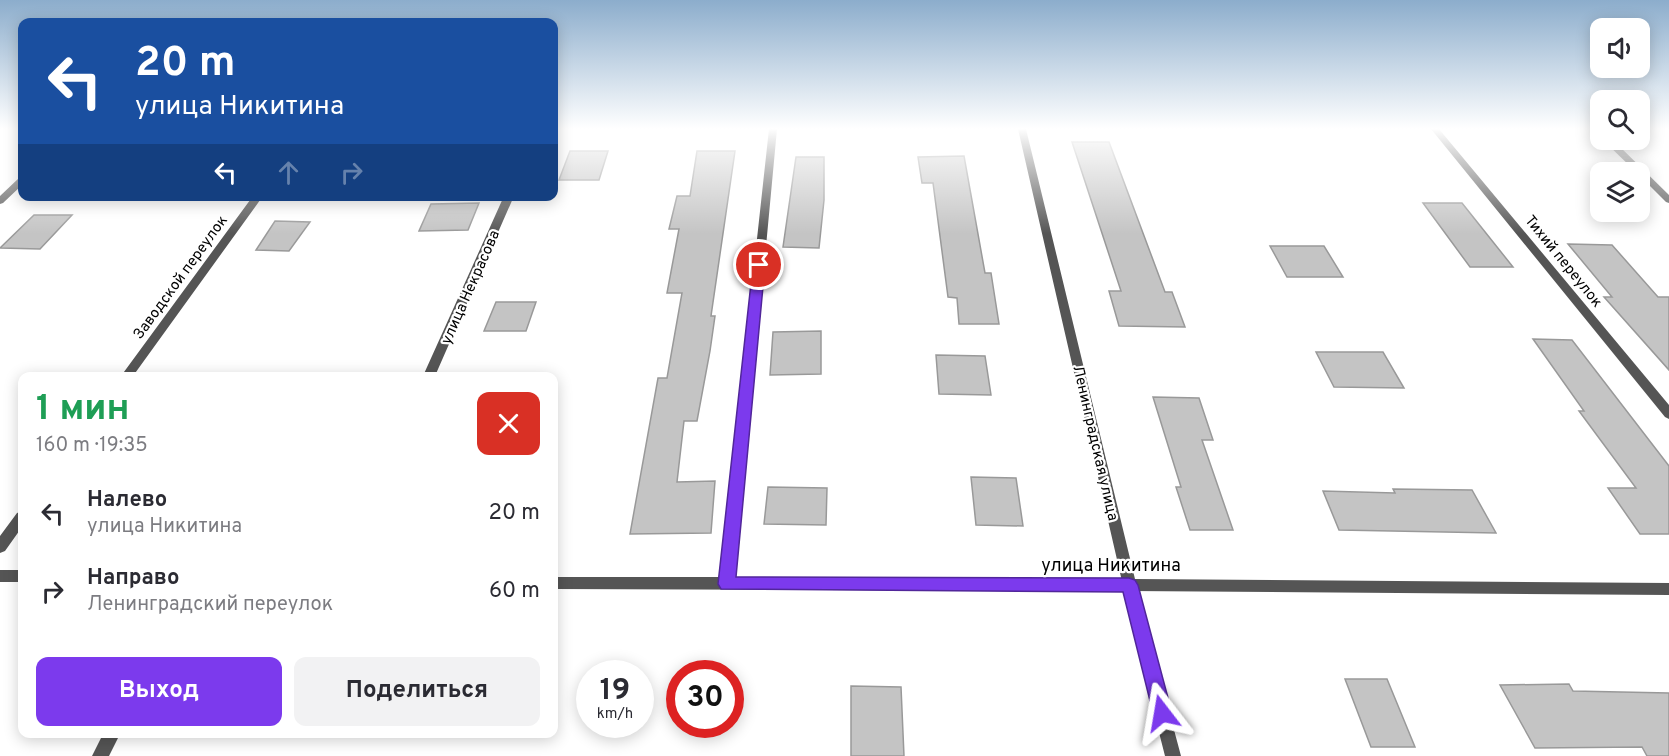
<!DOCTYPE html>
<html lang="ru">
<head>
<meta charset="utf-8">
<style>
  :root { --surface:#fff; --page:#f2f2f3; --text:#2b2b33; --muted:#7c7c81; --accent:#7c3aed }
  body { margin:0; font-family:Overpass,sans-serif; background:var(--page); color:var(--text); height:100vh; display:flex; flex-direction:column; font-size:22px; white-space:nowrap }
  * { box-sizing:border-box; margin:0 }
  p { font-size:20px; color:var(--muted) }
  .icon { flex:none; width:33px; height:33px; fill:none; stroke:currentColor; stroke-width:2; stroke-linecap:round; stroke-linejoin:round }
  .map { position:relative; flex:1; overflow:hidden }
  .panel { position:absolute; left:18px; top:372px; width:540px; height:366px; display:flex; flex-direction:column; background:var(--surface); border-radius:12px; box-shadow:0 3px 15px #0003 }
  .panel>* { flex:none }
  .banner { position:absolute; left:18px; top:18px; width:540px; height:183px; border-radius:12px; box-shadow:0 3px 15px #0003; background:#1a4fa0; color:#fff; overflow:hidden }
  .fabs { position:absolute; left:1590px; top:18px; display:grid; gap:12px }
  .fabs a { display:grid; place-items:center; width:60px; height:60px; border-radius:12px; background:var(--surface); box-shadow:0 3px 15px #0003; font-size:30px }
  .speed { position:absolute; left:576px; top:660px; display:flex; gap:12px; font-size:30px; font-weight:700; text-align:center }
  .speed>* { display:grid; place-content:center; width:78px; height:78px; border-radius:50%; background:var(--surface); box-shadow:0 3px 15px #0003; line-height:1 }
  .speed small { font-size:15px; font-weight:400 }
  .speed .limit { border:9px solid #d22; background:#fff; color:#111 }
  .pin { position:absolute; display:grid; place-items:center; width:51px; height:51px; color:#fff; margin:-26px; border:3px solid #fff; border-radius:50%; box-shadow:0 2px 6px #0007 }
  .me { position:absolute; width:66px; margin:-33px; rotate:346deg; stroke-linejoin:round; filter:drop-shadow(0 0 4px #0008) }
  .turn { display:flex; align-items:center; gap:21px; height:126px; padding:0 18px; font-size:27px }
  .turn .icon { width:78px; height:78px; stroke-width:2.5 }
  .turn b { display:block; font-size:42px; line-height:51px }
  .lanes { display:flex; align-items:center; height:57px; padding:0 18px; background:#0003; justify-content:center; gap:30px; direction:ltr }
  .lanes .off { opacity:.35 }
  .round { display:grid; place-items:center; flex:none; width:63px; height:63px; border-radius:12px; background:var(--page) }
  .headline { display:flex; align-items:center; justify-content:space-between; height:102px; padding:0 18px }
  h1 { font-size:36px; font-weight:700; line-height:45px; color:#1e9e55 }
  .action { display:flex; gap:12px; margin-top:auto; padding:12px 18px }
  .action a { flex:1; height:69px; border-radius:12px; background:var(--accent); color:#fff; font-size:24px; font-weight:700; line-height:69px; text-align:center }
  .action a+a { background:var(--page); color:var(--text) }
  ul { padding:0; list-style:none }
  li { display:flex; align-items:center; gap:18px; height:78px; padding:0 18px }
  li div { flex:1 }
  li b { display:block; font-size:22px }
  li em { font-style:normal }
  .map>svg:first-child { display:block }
  .building { fill:#c4c4c4; stroke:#999; stroke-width:1.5 }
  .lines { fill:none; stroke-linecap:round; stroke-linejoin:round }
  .minor { fill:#555; fill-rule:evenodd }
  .tertiary { fill:#555; fill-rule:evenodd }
  .route { fill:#7c3aed; stroke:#51269a; stroke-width:1.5 }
  .labels { text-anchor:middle; stroke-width:4.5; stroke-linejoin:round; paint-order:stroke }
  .street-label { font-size:15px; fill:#000; stroke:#fff }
  .near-street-label { font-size:18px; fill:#000; stroke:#fff }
</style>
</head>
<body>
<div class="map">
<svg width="1669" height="756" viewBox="0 0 1669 756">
  <rect width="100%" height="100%" fill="#fff"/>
  <path class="building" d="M 1072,142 L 1109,142 L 1165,292 L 1172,292 L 1185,327 L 1119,326 L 1109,291 L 1121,291 Z
    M 570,151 L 608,151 L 599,180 L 559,180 Z
    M 697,151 L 735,151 L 711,316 L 715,316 L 710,351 L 697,421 L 684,421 L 677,482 L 715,481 L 711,533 L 630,534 L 658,378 L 667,378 L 682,293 L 667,293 L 679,229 L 669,229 L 677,196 L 690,196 Z
    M 964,156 L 985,273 L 991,273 L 999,324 L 959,324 L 957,298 L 948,297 L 933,183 L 922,183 L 918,157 Z
    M 796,157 L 824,157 L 824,200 L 819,248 L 783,247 Z
    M 479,203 L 468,230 L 419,231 L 431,204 Z
    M 1423,203 L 1462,203 L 1513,267 L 1470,267 Z
    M 34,215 L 72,215 L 40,249 L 0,248 Z
    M 275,221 L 310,222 L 289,251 L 256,250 Z
    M 1568,244 L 1612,245 L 1658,297 L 1669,297 L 1669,370 L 1604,297 L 1612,297 Z
    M 1270,246 L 1324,246 L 1343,277 L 1287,277 Z
    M 496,302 L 536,302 L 526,331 L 484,331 Z
    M 821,331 L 821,374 L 770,375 L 773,332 Z
    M 1533,339 L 1572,340 L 1669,466 L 1669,534 L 1640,534 L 1608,488 L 1636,488 L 1579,411 L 1584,411 Z
    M 1316,352 L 1383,352 L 1404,388 L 1334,387 Z
    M 936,355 L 985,356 L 991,395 L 939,394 Z
    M 1153,397 L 1199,398 L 1213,440 L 1202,440 L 1233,530 L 1190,530 L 1176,487 L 1181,487 Z
    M 971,477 L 1016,478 L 1023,526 L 976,525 Z
    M 768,487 L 827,488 L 826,525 L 764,524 Z
    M 1393,489 L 1472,490 L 1496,533 L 1339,530 L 1323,491 L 1395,493 Z
    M 1345,679 L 1387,679 L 1415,747 L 1371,747 Z
    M 1569,684 L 1573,691 L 1669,693 L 1669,756 L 1647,756 L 1642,747 L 1535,748 L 1500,685 Z
    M 851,686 L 901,687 L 904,756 L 851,756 Z"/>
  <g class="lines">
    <path class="minor" d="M 769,129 L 777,129 L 735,577 L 1129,579 L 1134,580 L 1181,756 L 1165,756 L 1123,591 L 554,589 L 554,577 L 720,577 Z
      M 1431,129 L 1439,129 L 1669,405 L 1669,419 L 1665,417 Z
      M 1593,129 L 1600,129 L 1600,135 L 1597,134 Z
      M 1603,140 L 1613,140 L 1669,195 L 1669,203 L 1666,202 L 1640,176 L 1640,172 L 1636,172 Z
      M 22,177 L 22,185 L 3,203 L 0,204 L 0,196 L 19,178 Z
      M 253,196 L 263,196 L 133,376 L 121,376 Z
      M 504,196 L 514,196 L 435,376 L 423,376 Z
      M 22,511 L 22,527 L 5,551 L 0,553 L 0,536 L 17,513 Z
      M 0,570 L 22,570 L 22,582 L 0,582 Z
      M 103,734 L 120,734 L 109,756 L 92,756 Z"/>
    <path class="tertiary" d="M 1018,129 L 1026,129 L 1135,579 L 1669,583 L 1669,595 L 1129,591 L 1124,590 Z"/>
  </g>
  <linearGradient id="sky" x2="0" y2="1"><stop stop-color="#8cadcc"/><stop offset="0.55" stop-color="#fff"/><stop offset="1" stop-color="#fff" stop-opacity="0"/></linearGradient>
  <rect width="1669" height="234" fill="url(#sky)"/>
  <path class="route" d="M 759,261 L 765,265 L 736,577 L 1129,578 L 1135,580 L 1138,585 L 1172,713 L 1169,720 L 1162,722 L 1156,720 L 1153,713 L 1123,592 L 721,589 L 718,584 L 753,265 Z"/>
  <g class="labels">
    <g class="street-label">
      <text transform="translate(1564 261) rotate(51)" y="5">Тихий переулок</text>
      <text transform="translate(180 277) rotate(-54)" y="5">Заводской переулок</text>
      <text transform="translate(470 287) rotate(-66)" y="5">улица Некрасова</text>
      <text transform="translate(1096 443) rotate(77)" y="5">Ленинградская улица</text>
    </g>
    <g class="near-street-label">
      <text x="1111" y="571">улица Никитина</text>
    </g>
  </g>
</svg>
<div class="fabs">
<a><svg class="icon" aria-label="sound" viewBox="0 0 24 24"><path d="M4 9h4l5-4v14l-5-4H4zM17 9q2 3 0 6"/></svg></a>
<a><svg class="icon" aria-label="search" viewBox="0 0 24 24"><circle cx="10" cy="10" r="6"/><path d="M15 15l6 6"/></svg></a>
<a><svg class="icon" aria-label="layers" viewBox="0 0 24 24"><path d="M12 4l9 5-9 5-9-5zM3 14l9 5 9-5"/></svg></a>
</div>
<div class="speed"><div>19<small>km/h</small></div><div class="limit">30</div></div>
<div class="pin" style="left:759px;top:265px;background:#d93025"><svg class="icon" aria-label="arrive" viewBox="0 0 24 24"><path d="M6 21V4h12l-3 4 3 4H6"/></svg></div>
<svg class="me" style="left:1162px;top:713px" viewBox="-20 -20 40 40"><path d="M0-17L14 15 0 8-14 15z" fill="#7c3aed" stroke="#fff" stroke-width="4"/></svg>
<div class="banner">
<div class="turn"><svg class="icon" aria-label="left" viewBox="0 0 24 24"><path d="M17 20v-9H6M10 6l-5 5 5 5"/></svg><div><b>20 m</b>улица Никитина</div></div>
<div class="lanes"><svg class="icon" aria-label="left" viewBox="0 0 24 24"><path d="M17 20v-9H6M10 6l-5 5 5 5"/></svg><svg class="icon off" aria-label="ahead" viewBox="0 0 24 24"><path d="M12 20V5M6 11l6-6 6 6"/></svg><svg class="icon off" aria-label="right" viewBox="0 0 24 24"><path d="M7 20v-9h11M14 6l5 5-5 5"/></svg></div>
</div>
<section class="panel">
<div class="headline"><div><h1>1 мин</h1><p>160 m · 19:35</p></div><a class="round" style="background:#d93025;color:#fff"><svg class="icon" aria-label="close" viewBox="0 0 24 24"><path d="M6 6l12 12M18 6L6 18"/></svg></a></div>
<ul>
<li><svg class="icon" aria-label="left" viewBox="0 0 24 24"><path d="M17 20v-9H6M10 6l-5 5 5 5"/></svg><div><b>Налево</b><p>улица Никитина</p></div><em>20 m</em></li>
<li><svg class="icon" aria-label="right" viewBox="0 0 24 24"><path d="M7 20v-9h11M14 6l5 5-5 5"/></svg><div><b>Направо</b><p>Ленинградский переулок</p></div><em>60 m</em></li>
</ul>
<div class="action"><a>Выход</a><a>Поделиться</a></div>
</section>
</div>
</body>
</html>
